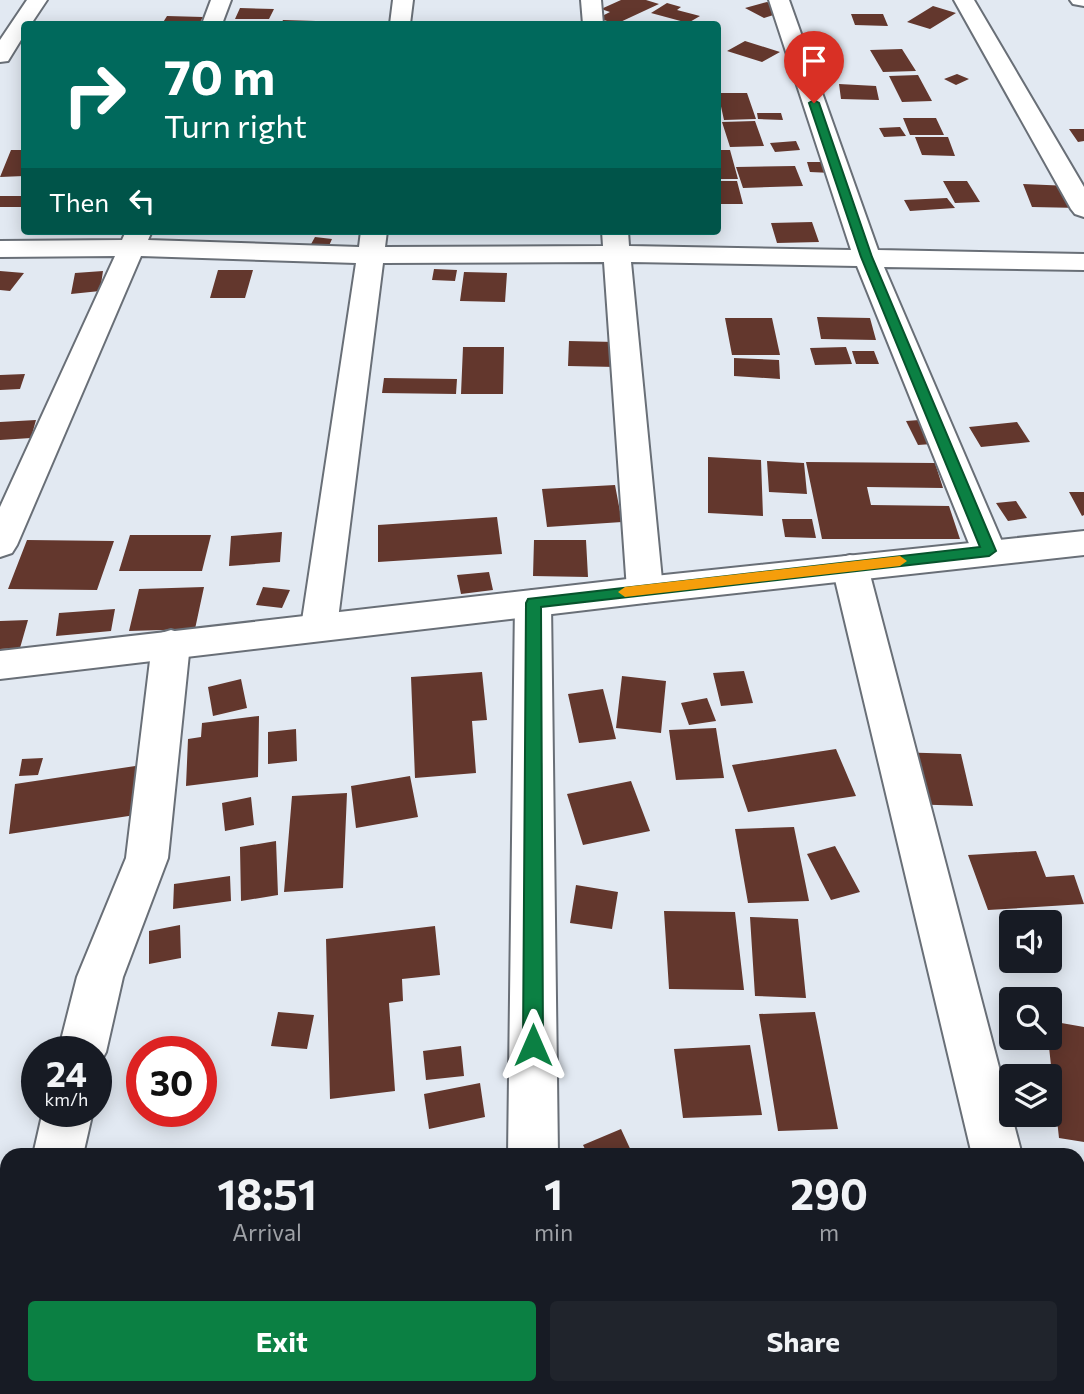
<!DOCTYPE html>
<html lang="en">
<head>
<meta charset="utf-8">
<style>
  :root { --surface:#171b24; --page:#20242c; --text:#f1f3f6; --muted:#9ea1a6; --accent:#0b8043 }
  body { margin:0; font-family:Commissioner,sans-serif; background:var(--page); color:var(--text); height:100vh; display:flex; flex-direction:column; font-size:26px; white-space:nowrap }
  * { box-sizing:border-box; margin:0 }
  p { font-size:23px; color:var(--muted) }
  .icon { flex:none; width:38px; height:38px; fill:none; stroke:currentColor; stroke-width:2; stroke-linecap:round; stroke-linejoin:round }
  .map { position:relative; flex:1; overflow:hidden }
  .side { position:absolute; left:0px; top:1148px; width:1085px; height:247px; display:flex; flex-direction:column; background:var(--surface); border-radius:21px 21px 0 0; box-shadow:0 4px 18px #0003 }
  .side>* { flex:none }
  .hud { position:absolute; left:21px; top:21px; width:700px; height:214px; border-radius:7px; box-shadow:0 4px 18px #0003; background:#00695c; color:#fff; overflow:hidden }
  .fabs { position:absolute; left:999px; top:910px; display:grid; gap:14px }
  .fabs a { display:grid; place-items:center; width:63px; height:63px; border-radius:7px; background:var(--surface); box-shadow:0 4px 18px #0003; font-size:35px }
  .speed { position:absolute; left:21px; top:1036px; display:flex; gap:14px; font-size:35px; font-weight:700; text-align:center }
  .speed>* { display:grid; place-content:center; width:91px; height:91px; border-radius:50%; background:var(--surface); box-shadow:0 4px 18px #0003; line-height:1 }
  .speed small { font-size:18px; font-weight:400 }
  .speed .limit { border:10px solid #d22; background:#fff; color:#111 }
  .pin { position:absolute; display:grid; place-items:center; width:60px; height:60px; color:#fff; margin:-72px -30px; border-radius:50% 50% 50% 0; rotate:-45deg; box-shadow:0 0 7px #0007 }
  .pin .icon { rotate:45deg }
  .me { position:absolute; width:77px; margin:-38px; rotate:0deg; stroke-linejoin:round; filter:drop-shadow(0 0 5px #0008) }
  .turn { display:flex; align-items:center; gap:24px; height:147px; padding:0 28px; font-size:32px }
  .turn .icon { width:91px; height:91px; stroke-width:2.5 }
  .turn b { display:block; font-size:49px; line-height:60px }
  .then { display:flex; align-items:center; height:66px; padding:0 28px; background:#0003; gap:14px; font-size:26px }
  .eta { display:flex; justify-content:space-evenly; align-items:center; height:119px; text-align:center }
  .eta b { font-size:42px; font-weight:700; line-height:49px }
  .primary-button { display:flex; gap:14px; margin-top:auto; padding:14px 28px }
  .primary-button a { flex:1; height:80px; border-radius:7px; background:var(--accent); color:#fff; font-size:28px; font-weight:700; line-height:80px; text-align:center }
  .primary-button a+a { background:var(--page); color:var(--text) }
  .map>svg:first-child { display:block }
  .building { fill:#63372d }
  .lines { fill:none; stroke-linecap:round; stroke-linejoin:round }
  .street-casing { stroke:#696f77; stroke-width:4 }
  .secondary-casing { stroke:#696f77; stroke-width:4 }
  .street { fill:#fff; fill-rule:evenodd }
  .secondary { fill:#fff; fill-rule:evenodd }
  .route { fill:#0b8043; stroke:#07532c; stroke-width:2 }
  .slow { fill:#f59e0b }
</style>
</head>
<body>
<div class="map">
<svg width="1084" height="1394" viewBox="0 0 1084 1394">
  <rect width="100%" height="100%" fill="#e2e9f2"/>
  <path class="building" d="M 621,0 L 646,0 L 659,4 L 616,24 L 598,18 L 610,12 L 601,9 Z
    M 767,2 L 786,11 L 764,18 L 745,8 Z
    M 667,3 L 681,7 L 677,10 L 700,16 L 688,23 L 651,13 Z
    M 933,6 L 956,13 L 930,29 L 907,22 Z
    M 240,8 L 274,9 L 269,19 L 235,19 Z
    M 851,14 L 883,14 L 888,26 L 855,25 Z
    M 167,16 L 203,17 L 199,24 L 162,24 Z
    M 283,20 L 316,21 L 315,24 L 281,24 Z
    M 745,41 L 780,52 L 762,62 L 727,51 Z
    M 902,49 L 916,71 L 883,72 L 870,50 Z
    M 957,74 L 969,79 L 956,85 L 944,79 Z
    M 918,75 L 932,101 L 902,102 L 889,76 Z
    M 839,84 L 876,86 L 879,100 L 841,99 Z
    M 718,93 L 747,93 L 756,119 L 724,120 Z
    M 757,113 L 781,113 L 783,120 L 758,119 Z
    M 903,118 L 936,118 L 944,135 L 910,135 Z
    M 755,121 L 764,146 L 730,147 L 722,122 Z
    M 900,127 L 906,136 L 884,137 L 879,128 Z
    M 1069,129 L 1084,129 L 1084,141 L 1078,142 Z
    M 915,137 L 948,137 L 955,156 L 922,155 Z
    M 796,141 L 800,150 L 775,152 L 770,143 Z
    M 11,150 L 24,150 L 24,176 L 0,177 Z
    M 718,150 L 730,150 L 738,179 L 718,179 Z
    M 807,162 L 829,162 L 832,173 L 810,172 Z
    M 795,166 L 803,186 L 743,188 L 736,167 Z
    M 718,181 L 737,181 L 743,204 L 718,204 Z
    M 943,181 L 967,181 L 980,202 L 955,203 Z
    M 1023,184 L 1070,186 L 1080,208 L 1032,207 Z
    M 0,196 L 24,196 L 24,207 L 0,207 Z
    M 947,198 L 955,208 L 910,211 L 904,200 Z
    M 812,222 L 819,242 L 777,243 L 771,223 Z
    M 315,237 L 332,239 L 328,248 L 310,246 Z
    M 434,269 L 457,270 L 455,281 L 432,280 Z
    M 218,270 L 253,270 L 245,298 L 210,298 Z
    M 0,271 L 24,273 L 10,291 L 0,290 Z
    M 103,271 L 100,291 L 71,294 L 75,273 Z
    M 464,272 L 507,273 L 505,302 L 460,301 Z
    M 817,317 L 870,318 L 876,340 L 821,339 Z
    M 725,318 L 772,318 L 780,355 L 732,355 Z
    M 569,341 L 616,342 L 616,367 L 568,366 Z
    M 463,347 L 504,347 L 503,394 L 461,394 Z
    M 846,347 L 852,364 L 815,365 L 810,348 Z
    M 852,351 L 874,351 L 879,364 L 856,364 Z
    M 734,358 L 779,360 L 780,379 L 734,376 Z
    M 25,374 L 20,389 L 0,390 L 0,375 Z
    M 384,378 L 457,379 L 456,394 L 382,393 Z
    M 933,419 L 946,443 L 918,445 L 906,421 Z
    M 36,420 L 31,438 L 0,440 L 0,422 Z
    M 1017,422 L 1030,442 L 981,447 L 969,427 Z
    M 708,457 L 761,460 L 763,516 L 708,513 Z
    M 767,461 L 804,463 L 807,494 L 769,492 Z
    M 806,462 L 935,463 L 943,488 L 867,487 L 871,505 L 949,506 L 960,539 L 822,539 Z
    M 615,485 L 622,522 L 547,527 L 542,489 Z
    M 1069,492 L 1084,492 L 1084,515 L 1082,516 Z
    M 1016,501 L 1027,518 L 1008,521 L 996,503 Z
    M 497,517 L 502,554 L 378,562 L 378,525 Z
    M 782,519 L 812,519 L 816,538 L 785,537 Z
    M 282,532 L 280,562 L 229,566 L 231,536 Z
    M 130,535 L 211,535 L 202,571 L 119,571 Z
    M 27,540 L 114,541 L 97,590 L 8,589 Z
    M 534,540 L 586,540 L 588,577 L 533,576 Z
    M 489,572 L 493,590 L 461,594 L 457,575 Z
    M 204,587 L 195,629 L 129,631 L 139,589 Z
    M 263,587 L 290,590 L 282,608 L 256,605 Z
    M 115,609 L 111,631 L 56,636 L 59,613 Z
    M 28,620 L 20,648 L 0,649 L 0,621 Z
    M 744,671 L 753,703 L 721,706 L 713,673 Z
    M 482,672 L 487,720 L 472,721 L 476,773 L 415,778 L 411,677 Z
    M 622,676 L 666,681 L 661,733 L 616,728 Z
    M 241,679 L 247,708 L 213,716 L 208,687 Z
    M 603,689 L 616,739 L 579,743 L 568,694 Z
    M 707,698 L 716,721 L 689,725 L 681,703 Z
    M 259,716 L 258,777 L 186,786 L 188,739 L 201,737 L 202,723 Z
    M 716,728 L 724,778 L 676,780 L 669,730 Z
    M 296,729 L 297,761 L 268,764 L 268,732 Z
    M 836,749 L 856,796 L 748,812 L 732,765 Z
    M 892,752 L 961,754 L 973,806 L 902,804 Z
    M 43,758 L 38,775 L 19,776 L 22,759 Z
    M 142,765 L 142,814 L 9,834 L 15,784 Z
    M 410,776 L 418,817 L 356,828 L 351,786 Z
    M 631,781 L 650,831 L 583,845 L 567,794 Z
    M 347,793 L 343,888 L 284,892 L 292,796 Z
    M 251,797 L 254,825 L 225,831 L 222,803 Z
    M 794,827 L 809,901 L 748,903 L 735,829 Z
    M 276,841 L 278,895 L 241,901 L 240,847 Z
    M 835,846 L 860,892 L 831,900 L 807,854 Z
    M 1036,851 L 1046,877 L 1074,875 L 1084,904 L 988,910 L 968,855 Z
    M 230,876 L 231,901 L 173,909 L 174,884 Z
    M 576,885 L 618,892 L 612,929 L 570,923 Z
    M 664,911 L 735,912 L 744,990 L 669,989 Z
    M 750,917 L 798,919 L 806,998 L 755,996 Z
    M 180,925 L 181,958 L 149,964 L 149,931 Z
    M 435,926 L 440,975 L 402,979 L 403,1001 L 389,1003 L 395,1091 L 330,1099 L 326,939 Z
    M 278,1012 L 314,1015 L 307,1049 L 271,1046 Z
    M 815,1012 L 838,1129 L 778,1131 L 759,1014 Z
    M 1050,1021 L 1084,1027 L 1084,1142 L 1059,1138 L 1048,1038 Z
    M 750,1045 L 762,1115 L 683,1118 L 674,1049 Z
    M 461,1046 L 464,1076 L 426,1080 L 423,1051 Z
    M 480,1083 L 485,1117 L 429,1129 L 424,1094 Z
    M 621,1129 L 633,1155 L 588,1155 L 583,1145 Z
    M 284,1388 L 331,1388 L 331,1394 L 284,1394 Z"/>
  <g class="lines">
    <g class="street-casing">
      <path id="street" d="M 27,0 L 47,0 L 31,24 L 24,24 L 24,35 L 8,61 L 0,62 L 0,40 Z
        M 211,0 L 231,0 L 222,24 L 202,24 Z
        M 393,0 L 413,0 L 410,24 L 390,24 Z
        M 581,0 L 601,0 L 603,24 L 583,24 Z
        M 769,0 L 789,0 L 878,250 L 1084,254 L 1084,270 L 884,267 L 1006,551 L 1001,560 L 989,563 L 977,560 L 972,551 L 857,266 L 631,262 L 663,590 L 658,599 L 645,603 L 632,599 L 627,590 L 604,262 L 383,263 L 337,627 L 332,637 L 319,641 L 306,637 L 301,627 L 356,263 L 141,256 L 17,545 L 12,553 L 0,557 L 0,507 L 115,256 L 0,257 L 0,241 L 122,240 L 126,231 L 152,231 L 148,240 L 359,247 L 361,231 L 387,231 L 385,247 L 603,246 L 602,231 L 628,231 L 629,246 L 851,250 Z
        M 954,0 L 974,0 L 1084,187 L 1084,217 L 1075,214 L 1071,209 Z
        M 1070,0 L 1084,0 L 1084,6 L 1073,4 Z
        M 850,555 L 862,558 L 868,567 L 1022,1155 L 972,1155 L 832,567 L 838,558 Z
        M 533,590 L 546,594 L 551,603 L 558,1155 L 508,1155 L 515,603 L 520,594 Z
        M 171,630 L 184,634 L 190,644 L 168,858 L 123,977 L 106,1052 L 96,1070 L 96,1052 L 58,1052 L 77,977 L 126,858 L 152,644 L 158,634 Z
        M 43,1111 L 93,1111 L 83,1155 L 33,1155 Z
        M 7,1343 L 7,1388 L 32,1388 L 31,1394 L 0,1394 L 0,1346 Z
        M 1078,1375 L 1084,1394 L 1027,1394 L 1027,1388 L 1078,1388 Z
        M 505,1388 L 561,1388 L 562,1394 L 504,1394 Z"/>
    </g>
    <g class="secondary-casing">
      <path id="secondary" d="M 1084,531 L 1084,555 L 645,603 L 0,679 L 0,651 L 645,577 Z"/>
    </g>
    <use href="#street" class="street"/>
    <use href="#secondary" class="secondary"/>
  </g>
  <path class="route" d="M 814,100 L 819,103 L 872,257 L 996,551 L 989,556 L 541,607 L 543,1045 L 540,1051 L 533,1054 L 526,1051 L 523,1045 L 526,603 L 528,599 L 980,547 L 861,257 L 809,103 Z"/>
  <path class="slow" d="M 900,556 L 907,561 L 900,566 L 625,597 L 618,592 L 625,587 Z"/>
</svg>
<div class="fabs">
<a><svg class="icon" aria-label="sound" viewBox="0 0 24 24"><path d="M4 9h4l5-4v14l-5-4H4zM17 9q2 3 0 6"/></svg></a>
<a><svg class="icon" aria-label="search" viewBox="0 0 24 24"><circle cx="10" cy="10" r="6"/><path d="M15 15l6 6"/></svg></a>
<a><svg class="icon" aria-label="layers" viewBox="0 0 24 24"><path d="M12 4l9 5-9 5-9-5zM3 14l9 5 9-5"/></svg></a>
</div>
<div class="speed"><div>24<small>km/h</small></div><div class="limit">30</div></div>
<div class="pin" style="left:814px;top:103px;background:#d93025"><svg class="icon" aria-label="arrive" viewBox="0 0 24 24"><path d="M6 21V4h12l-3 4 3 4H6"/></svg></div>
<svg class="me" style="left:533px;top:1045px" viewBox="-20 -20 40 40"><path d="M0-17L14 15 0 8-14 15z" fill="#0b8043" stroke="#fff" stroke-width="4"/></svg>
<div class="hud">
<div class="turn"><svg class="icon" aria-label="right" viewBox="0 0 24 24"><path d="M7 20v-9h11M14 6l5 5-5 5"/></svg><div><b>70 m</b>Turn right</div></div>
<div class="then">Then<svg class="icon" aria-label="left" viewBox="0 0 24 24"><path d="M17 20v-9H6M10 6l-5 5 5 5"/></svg></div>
</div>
<section class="side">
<div class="eta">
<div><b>18:51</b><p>Arrival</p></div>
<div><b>1</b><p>min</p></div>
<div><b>290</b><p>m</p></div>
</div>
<div class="primary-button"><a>Exit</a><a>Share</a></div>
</section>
</div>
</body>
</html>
